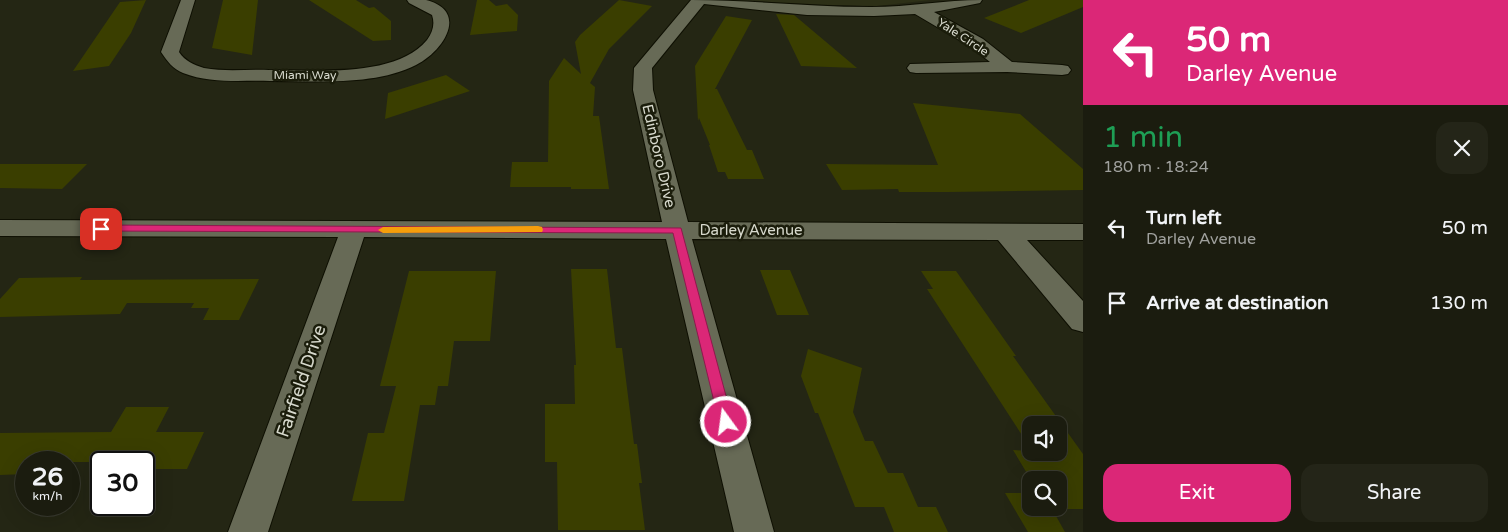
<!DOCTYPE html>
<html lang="en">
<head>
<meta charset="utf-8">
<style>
  :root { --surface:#1b1c0f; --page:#242518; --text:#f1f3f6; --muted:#a0a19e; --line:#393a2f; --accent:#db2777 }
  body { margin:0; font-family:"Varela Round",sans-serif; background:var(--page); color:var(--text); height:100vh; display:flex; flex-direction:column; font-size:19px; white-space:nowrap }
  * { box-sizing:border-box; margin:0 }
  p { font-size:16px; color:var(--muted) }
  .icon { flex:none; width:28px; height:28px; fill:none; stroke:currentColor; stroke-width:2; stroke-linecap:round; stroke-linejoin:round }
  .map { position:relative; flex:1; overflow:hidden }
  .side { display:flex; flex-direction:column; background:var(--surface); width:425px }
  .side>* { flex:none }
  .top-card { background:#db2777; color:#fff; overflow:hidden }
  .controls { position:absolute; left:1022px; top:416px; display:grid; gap:10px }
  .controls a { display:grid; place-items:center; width:45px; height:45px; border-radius:10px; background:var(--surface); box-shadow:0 5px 20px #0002,0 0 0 1px var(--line); font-size:25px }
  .speed { position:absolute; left:15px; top:451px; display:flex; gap:10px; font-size:25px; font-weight:700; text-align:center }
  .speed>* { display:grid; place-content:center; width:65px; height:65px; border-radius:50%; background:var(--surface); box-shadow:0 5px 20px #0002,0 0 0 1px var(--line); line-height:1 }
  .speed small { font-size:12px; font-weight:400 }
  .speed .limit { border:2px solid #111; border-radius:8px; background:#fff; color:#111 }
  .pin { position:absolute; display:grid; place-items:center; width:42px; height:42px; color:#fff; margin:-21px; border-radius:10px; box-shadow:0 2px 8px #0006 }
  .me { position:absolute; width:55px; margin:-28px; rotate:346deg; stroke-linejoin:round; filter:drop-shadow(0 0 4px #0008) }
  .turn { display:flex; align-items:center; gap:18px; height:105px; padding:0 20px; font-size:22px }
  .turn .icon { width:65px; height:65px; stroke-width:2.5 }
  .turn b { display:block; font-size:35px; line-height:42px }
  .round { display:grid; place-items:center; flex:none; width:52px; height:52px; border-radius:15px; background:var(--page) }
  .summary { display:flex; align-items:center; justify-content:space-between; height:85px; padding:0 20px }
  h1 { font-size:30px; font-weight:600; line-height:38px; color:#1e9e55 }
  .primary-button { display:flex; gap:10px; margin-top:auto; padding:10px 20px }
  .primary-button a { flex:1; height:58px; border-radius:15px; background:var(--accent); color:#fff; font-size:20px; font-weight:600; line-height:58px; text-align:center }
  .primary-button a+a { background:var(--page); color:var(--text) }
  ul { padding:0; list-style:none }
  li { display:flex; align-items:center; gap:15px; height:75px; padding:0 20px }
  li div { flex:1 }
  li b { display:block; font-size:19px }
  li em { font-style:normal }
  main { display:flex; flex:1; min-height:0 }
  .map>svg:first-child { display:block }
  .built { fill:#2d3017 }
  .building { fill:#3a3e00 }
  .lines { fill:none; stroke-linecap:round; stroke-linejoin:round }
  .street-casing { stroke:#0e0f02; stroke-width:2 }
  .street { fill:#676a56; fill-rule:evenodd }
  .route { fill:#db2777; stroke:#8e194d }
  .slow { fill:#f59e0b }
  .labels { text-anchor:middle; stroke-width:5; stroke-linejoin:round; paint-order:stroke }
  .far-street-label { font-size:12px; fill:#d7d9cd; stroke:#1b1d0b }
  .street-label { font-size:15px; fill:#d7d9cd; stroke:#1b1d0b }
  .near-street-label { font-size:18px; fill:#d7d9cd; stroke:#1b1d0b }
</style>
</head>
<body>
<main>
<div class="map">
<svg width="1083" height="532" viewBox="0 0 1083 532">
  <rect width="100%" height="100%" fill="#242614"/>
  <path class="built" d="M 749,0 L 931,0 L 877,6 L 788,4 Z"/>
  <path class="building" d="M 146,0 L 131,33 L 109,66 L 73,71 L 120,2 Z
    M 223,0 L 258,0 L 252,55 L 212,48 Z
    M 309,0 L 356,0 L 369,8 L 374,7 L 391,21 L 391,40 L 373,41 Z
    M 477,0 L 489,0 L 496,6 L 507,4 L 518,15 L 517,31 L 470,35 Z
    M 619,0 L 652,6 L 609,49 L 590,83 L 595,87 L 593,116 L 599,116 L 609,189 L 571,189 L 571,187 L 510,187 L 512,162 L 548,162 L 549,81 L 564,58 L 581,74 L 575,42 L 580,35 Z
    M 1029,0 L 1083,0 L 1083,7 L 1021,33 L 984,18 Z
    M 776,14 L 794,15 L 857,68 L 801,66 Z
    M 726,16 L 752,20 L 715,89 L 717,89 L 747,150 L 752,150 L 764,179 L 728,179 L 725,172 L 718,172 L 709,145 L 710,145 L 699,118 L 698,121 L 695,66 Z
    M 446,75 L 470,91 L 385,119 L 388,93 Z
    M 913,103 L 1020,114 L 1083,169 L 1083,190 L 949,192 L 899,192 L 898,189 L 842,190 L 826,164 L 938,165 Z
    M 0,164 L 87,164 L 62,189 L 0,188 Z
    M 571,269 L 607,269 L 616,348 L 622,348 L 634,444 L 637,444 L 642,483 L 639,483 L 645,530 L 558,530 L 557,462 L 545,462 L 545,404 L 575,404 L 574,365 L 576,365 Z
    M 760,270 L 790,270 L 809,315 L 777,315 Z
    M 409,271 L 496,271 L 490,341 L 454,341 L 448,386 L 438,386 L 435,405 L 420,405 L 404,501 L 352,501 L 368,433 L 384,433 L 396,386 L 380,386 Z
    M 921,271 L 956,271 L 1016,356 L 1013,356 L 1083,454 L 1083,509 L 1052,509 L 1065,532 L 1028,532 L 1005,493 L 1031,493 L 1031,508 L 1059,508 L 1059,480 L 1031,480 L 1013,450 L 1059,452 L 1059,425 L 1031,425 L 1031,449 L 927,289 L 933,289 Z
    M 82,277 L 80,280 L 259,279 L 239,320 L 203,320 L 209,308 L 191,308 L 194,303 L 127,303 L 120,314 L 0,317 L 0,299 L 19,278 Z
    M 808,349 L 862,368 L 853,412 L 865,441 L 873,441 L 888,473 L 903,473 L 918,507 L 936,507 L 948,532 L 894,532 L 884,507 L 855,507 L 818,413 L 815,413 L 801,376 Z
    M 126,407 L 169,407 L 156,432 L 204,432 L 187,469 L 144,469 L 144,462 L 26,462 L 26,474 L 0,475 L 0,433 L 111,432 Z"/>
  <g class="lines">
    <g class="street-casing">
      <path id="street" d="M 181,0 L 195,0 L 179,52 C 185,61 194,65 204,68 C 226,72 248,69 269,70 C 314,70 396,78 427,40 C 433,32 435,24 432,15 L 409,3 L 407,0 C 412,0 420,0 426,0 C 470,11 443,52 416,65 C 375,86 315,81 270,81 C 240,80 211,84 183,73 C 173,69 167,61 161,52 Z
        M 691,0 C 751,0 811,7 871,7 C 909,7 945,0 982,0 L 980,3 L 975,4 L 934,12 L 983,39 L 1012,62 L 1062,65 L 1068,66 L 1071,70 L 1068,74 L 1062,75 L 1007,72 L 916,73 L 910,72 L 907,68 L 910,64 L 990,62 L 971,47 L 915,14 L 874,16 L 807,15 L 704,4 L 652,68 L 653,90 L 688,222 L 1083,224 L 1083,240 L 1027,240 L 1083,301 L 1083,332 L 1072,329 L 998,240 L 692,239 L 774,532 L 734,532 L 666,239 L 364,237 L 268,532 L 228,532 L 338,237 L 0,236 L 0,220 L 662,222 L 633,90 L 634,68 Z"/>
    </g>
    <use href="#street" class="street"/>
  </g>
  <path class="route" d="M 101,225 L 681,228 L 733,422 L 731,427 L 726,429 L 721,427 L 719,422 L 673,233 L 97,231 L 96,229 Z"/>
  <path class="slow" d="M 538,226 L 542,227 L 543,230 L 542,232 L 383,233 L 378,230 L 383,227 Z"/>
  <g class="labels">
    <g class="far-street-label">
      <text transform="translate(963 37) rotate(33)" y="4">Yale Circle</text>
      <text x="305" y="79">Miami Way</text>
    </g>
    <g class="street-label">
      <text transform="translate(659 156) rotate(77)" y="5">Edinboro Drive</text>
      <text x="751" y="235">Darley Avenue</text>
    </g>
    <g class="near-street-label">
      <text transform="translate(301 381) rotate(-71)" y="6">Fairfield Drive</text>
    </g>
  </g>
</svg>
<div class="controls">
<a><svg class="icon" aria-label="sound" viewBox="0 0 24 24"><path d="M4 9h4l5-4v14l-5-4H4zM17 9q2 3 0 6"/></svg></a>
<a><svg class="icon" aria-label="search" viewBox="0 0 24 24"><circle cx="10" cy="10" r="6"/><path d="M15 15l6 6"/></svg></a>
</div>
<div class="speed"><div>26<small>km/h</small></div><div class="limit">30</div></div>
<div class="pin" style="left:101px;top:229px;background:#d93025"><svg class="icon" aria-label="arrive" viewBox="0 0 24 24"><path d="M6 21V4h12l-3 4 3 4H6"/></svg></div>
<svg class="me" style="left:726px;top:422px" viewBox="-20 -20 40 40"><circle r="17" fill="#db2777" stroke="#fff" stroke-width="3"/><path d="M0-11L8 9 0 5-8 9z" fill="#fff"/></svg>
</div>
<section class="side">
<div class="top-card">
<div class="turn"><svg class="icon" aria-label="left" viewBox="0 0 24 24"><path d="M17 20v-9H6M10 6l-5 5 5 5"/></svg><div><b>50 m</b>Darley Avenue</div></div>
</div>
<div class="summary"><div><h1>1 min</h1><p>180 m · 18:24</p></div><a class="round"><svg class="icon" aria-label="close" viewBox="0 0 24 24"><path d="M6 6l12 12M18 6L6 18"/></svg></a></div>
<ul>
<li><svg class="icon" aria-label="left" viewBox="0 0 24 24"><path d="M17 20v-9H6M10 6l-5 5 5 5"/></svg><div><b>Turn left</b><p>Darley Avenue</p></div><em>50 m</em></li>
<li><svg class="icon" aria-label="arrive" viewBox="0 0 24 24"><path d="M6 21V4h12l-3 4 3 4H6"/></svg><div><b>Arrive at destination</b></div><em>130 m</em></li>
</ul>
<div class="primary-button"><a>Exit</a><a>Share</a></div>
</section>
</main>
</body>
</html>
